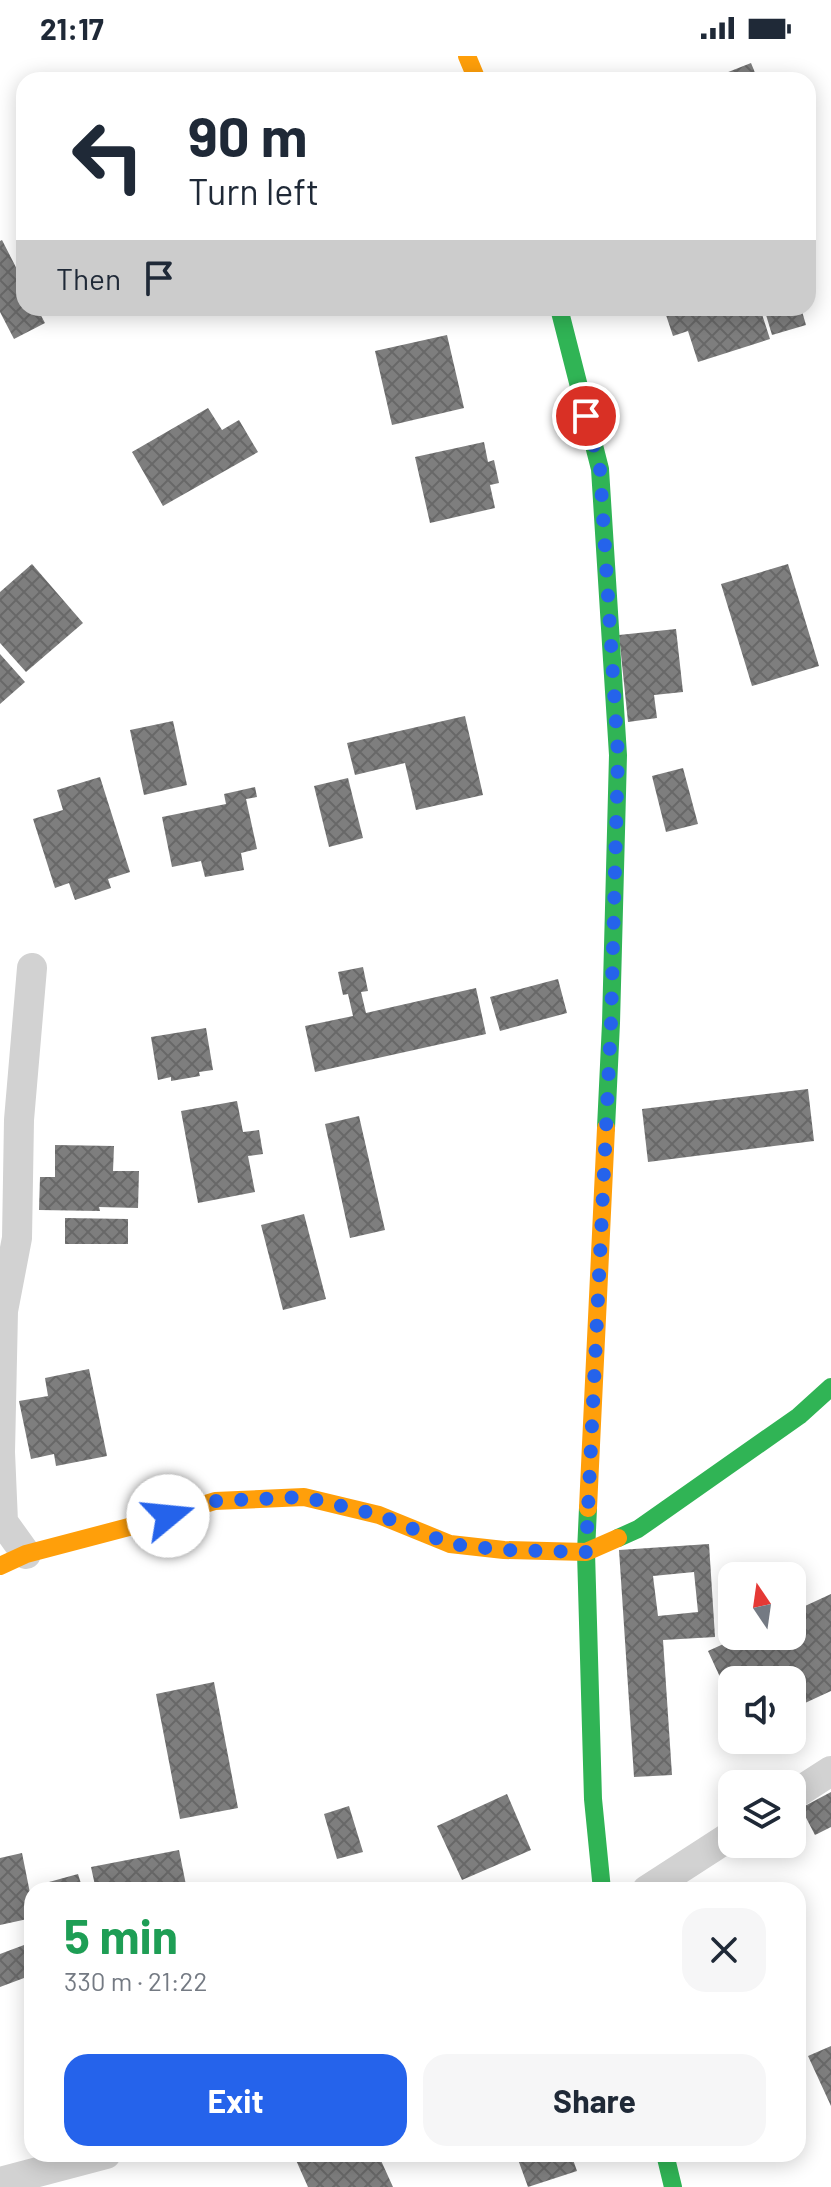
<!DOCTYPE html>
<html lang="en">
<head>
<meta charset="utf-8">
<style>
  :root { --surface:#fff; --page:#f6f6f7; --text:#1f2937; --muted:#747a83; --accent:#2563eb }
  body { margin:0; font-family:Barlow,sans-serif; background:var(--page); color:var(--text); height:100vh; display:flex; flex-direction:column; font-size:30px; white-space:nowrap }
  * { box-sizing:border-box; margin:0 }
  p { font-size:26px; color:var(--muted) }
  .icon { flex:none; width:44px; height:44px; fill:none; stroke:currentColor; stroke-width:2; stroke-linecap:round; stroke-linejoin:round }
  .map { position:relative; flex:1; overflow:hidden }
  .sheet { position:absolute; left:24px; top:1826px; width:782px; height:280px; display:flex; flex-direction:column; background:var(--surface); border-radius:24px; box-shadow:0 4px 20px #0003 }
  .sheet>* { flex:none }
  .hud { position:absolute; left:16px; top:16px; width:800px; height:244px; border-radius:24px; box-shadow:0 4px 20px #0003; background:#fff; color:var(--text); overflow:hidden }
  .needle { width:52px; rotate:347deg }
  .fabs { position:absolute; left:718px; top:1506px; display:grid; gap:16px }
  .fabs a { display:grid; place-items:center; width:88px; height:88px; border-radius:16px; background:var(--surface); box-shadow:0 4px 20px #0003; font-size:40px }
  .pin { position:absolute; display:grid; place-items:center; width:68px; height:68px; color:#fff; margin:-34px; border:4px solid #fff; border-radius:50%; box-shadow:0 2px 8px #0007 }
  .me { position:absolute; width:88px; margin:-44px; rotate:73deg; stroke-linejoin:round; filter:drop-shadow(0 0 6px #0008) }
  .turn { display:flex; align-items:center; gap:28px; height:168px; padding:0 40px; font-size:36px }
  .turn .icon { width:104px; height:104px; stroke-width:2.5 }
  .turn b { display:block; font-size:56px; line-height:68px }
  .then { display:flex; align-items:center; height:76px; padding:0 40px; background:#0003; gap:16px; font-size:30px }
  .round { display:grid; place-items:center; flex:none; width:84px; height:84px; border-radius:24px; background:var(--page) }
  .overview { display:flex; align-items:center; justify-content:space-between; height:136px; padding:0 40px }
  h1 { font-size:48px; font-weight:700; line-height:60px; color:#1e9e55 }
  .action { display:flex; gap:16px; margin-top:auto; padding:16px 40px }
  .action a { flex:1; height:92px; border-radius:24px; background:var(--accent); color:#fff; font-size:32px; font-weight:700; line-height:92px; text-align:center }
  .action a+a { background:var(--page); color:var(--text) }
  .status { display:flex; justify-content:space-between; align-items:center; height:56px; padding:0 40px; background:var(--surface); direction:ltr }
  .status svg { height:22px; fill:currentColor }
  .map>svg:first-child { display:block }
  .building { fill:url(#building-cross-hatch); fill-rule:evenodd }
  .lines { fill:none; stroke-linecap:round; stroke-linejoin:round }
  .street { stroke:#d2d2d2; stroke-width:30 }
  .fast { stroke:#30b455; stroke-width:18 }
  .slow { stroke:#ff9f0a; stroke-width:18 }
  .route { stroke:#2563eb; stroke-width:14; stroke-dasharray:0 25.2 }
</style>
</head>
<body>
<div class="status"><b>21:17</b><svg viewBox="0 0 49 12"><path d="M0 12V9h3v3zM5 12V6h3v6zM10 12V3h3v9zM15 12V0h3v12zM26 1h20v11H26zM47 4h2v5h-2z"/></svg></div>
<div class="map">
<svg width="831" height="2131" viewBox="0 0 831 2131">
  <defs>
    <pattern id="building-cross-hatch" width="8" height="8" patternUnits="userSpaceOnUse" patternTransform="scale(2)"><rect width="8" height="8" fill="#7e7e7e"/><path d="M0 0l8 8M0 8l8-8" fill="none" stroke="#686868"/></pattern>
  </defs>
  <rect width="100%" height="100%" fill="#fff"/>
  <path class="building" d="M 751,7 L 758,24 L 708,24 Z
    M 2,184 L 24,227 L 24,252 L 37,252 L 45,267 L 14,283 L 0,256 L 0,185 Z
    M 678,252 L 747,252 L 748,255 L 760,252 L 770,283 L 698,306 L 688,275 L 673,280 L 665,256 Z
    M 764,252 L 801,252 L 806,269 L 772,279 Z
    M 447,279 L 464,352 L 392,369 L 375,295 Z
    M 208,352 L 222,374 L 239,364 L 258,396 L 163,450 L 132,396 Z
    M 484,386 L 488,406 L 494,404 L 499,427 L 490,429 L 495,452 L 430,467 L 415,401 Z
    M 32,508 L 83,567 L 26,616 L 0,587 L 0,536 Z
    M 788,508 L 819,610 L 752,630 L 721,528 Z
    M 676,573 L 683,636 L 654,639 L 657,662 L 628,666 L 619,579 Z
    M 0,598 L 25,626 L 0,648 Z
    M 465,660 L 483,739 L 416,754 L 405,707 L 355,719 L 347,687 Z
    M 173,665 L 187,729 L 144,739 L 130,674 Z
    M 683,712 L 698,768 L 666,776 L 652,720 Z
    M 100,721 L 130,816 L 108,823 L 111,832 L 75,844 L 69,827 L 55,832 L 33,763 L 63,754 L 57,734 Z
    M 348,722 L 363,782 L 329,791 L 314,730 Z
    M 255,731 L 257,741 L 246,743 L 257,793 L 241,797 L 244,814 L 205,821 L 201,805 L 172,811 L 162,761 L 226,748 L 224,738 Z
    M 363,911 L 368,935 L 361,936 L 366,957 L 476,932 L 486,978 L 315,1016 L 305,970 L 353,960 L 348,938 L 343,939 L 338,916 Z
    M 558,923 L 567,957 L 500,975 L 490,941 Z
    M 206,972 L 213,1014 L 199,1016 L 200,1020 L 171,1025 L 171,1021 L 158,1024 L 151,981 Z
    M 808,1033 L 814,1085 L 648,1106 L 642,1053 Z
    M 237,1045 L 243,1076 L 259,1074 L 263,1098 L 248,1100 L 255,1136 L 198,1147 L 181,1055 Z
    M 359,1060 L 385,1174 L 350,1182 L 325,1068 Z
    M 55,1089 L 114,1090 L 113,1115 L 139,1115 L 138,1152 L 99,1151 L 100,1155 L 39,1154 L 40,1121 L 55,1121 Z
    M 304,1158 L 326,1243 L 283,1254 L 261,1169 Z
    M 65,1162 L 128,1163 L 128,1188 L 65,1188 Z
    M 89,1313 L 107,1400 L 56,1410 L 54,1398 L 31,1403 L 19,1345 L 48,1340 L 45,1322 Z
    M 709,1488 L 715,1581 L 663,1584 L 672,1719 L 634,1721 L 619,1494 ZM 694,1516 L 698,1556 L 658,1560 L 653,1520 Z
    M 831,1538 L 831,1635 L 792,1653 L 792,1624 L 732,1624 L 732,1647 L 708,1595 L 741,1580 L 792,1580 L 792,1556 Z
    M 214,1626 L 238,1752 L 180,1763 L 156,1638 Z
    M 831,1736 L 831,1771 L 815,1779 L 801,1752 Z
    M 507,1738 L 531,1794 L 462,1824 L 437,1770 Z
    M 349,1750 L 363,1796 L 337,1803 L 324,1758 Z
    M 179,1794 L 187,1834 L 96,1834 L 91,1811 Z
    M 22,1797 L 32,1847 L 32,1862 L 0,1869 L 0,1802 Z
    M 78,1818 L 83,1834 L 52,1834 L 49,1826 Z
    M 32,1886 L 32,1919 L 0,1931 L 0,1898 Z
    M 831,1990 L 831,2050 L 808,2000 Z
    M 305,2098 L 378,2098 L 393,2131 L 308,2131 L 295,2102 Z
    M 516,2098 L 571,2098 L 577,2115 L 528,2131 Z"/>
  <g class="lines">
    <path class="street" d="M 26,1498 L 3,1466 L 0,1396 L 3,1255 L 17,1182 L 19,1064 L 32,912
      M 792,1740 L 831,1715
      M 647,1834 L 732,1779
      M 0,2126 L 106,2098"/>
    <path class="fast" d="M 559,252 L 600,413 L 618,699 L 611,967 L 606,1072
      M 588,1452 L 586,1496 L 593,1743 L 602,1834
      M 618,1482 L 638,1473 L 799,1360 L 831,1331
      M 665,2098 L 673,2131"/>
    <path class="slow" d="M 467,0 L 477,24
      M 588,1452 L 606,1072
      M 0,1510 L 26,1498 L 144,1467 L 215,1445 L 304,1441 L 379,1459 L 450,1488 L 504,1494 L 586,1496 L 618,1482"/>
  </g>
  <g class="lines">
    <path class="route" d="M 168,1460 L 215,1445 L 304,1441 L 379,1459 L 450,1488 L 504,1494 L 586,1496 L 611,967 L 618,699 L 600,413 L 586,360"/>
  </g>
</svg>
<div class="fabs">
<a><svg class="needle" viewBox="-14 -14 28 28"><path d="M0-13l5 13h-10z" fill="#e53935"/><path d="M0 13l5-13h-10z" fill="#747a83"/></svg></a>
<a><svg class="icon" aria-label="sound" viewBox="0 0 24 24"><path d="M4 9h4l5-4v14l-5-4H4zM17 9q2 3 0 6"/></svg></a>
<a><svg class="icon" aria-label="layers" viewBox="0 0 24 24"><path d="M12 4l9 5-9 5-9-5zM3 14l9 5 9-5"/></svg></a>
</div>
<div class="pin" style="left:586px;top:360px;background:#d93025"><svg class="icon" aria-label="arrive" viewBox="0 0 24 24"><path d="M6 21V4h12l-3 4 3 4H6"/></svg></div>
<svg class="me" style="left:168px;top:1460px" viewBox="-20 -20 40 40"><circle r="19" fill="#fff"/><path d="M0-13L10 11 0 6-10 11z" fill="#2563eb"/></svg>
<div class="hud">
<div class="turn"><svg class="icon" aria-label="left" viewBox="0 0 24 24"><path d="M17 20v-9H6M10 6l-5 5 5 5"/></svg><div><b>90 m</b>Turn left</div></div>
<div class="then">Then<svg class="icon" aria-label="arrive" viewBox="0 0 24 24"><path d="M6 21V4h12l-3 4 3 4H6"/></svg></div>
</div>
<section class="sheet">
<div class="overview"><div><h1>5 min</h1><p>330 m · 21:22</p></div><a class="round"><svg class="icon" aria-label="close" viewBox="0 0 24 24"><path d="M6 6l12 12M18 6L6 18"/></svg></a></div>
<div class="action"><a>Exit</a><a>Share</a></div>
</section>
</div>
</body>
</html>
